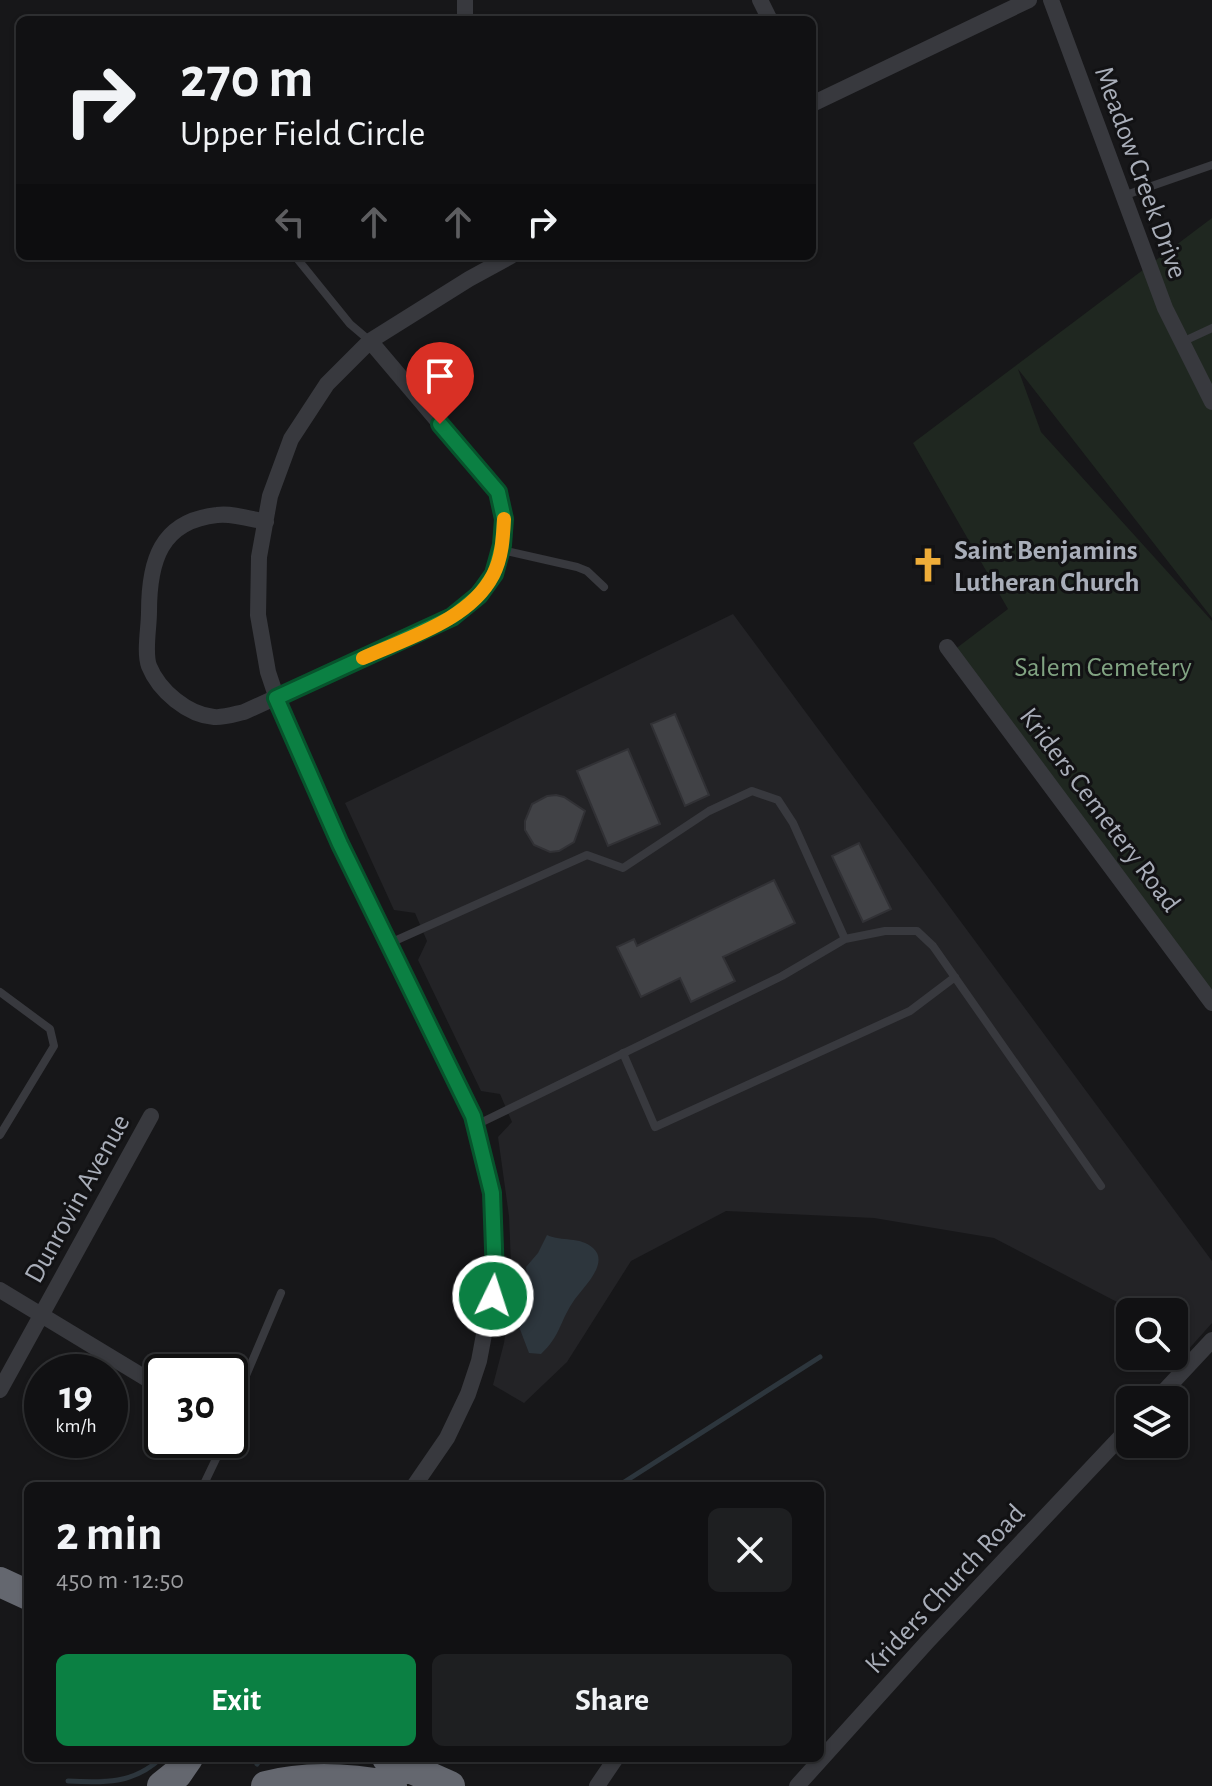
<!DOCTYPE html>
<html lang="en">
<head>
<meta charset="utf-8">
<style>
  :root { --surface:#111113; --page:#1e1f21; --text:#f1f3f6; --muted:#9c9da0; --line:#303133; --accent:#0b8043 }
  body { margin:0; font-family:"Alegreya Sans",sans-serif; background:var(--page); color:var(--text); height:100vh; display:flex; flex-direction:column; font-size:30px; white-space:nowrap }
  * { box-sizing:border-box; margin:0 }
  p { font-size:26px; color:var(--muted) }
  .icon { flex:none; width:44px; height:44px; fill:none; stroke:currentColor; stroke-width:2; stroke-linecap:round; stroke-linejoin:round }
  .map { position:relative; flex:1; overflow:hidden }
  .drawer { position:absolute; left:24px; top:1482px; width:800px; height:280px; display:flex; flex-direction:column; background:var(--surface); border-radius:12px; box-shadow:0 2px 6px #0004,0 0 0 2px var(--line) }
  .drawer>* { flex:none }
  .top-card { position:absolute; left:16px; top:16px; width:800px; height:244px; border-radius:12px; box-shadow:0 2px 6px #0004,0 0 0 2px var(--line); background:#111113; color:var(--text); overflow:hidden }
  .fabs { position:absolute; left:1116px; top:1298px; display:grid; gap:16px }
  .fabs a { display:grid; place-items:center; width:72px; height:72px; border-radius:12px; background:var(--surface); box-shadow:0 2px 6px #0004,0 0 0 2px var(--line); font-size:40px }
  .speed { position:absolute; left:24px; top:1354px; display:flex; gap:16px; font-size:40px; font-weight:700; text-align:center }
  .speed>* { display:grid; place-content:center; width:104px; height:104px; border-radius:50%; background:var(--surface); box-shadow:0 2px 6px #0004,0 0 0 2px var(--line); line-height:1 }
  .speed small { font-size:20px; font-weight:400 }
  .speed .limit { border:4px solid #111; border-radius:12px; background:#fff; color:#111 }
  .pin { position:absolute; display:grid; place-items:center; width:68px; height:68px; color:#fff; margin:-82px -34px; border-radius:50% 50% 50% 0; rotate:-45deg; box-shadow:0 0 8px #0007 }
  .pin .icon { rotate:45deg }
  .me { position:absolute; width:88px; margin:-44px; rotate:4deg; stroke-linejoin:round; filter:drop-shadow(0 0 6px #0008) }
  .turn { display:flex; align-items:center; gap:28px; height:168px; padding:0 32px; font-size:36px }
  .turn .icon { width:104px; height:104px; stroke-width:2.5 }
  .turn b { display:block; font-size:56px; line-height:68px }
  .lanes { display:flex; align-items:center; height:76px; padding:0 32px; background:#0003; justify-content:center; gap:40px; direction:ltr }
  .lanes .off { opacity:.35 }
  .round { display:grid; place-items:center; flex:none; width:84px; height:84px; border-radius:12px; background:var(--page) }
  .summary { display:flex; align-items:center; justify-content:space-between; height:136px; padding:0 32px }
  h1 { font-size:48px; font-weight:600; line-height:60px }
  .primary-button { display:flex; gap:16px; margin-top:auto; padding:16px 32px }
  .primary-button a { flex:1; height:92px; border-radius:12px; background:var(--accent); color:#fff; font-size:32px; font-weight:600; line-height:92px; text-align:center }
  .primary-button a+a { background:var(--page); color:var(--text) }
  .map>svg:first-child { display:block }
  .built { fill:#232326 }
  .green { fill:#1f2720 }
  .water { fill:#2d363d }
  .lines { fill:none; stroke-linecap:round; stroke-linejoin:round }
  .stream { stroke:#2d363d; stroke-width:5 }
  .building { fill:#414246; stroke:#313135; stroke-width:2 }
  .lane { stroke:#38393e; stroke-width:8 }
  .street { stroke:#38393e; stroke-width:16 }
  .highway { stroke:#64676f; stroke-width:30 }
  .route-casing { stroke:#07532c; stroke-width:20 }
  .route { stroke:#0b8043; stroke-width:14 }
  .slow { stroke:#f59e0b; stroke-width:14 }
  .labels { text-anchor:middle; stroke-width:6; stroke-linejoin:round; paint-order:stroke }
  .street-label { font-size:28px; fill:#a9aeb9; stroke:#121214 }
  .poi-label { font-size:28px; font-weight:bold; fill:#a9aeb9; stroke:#121214; text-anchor:start }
  .park-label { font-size:28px; fill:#81a382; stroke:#121214 }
</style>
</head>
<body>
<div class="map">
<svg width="1212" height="1786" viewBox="0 0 1212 1786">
  <rect width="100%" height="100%" fill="#171719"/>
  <path class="built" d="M 733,614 L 1212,1261 L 1212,1323 L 1187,1351 L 1174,1343 L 1174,1312 L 1130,1313 L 1119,1303 L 994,1238 L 874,1218 L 726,1211 L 631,1261 L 567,1362 L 524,1403 L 493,1385 L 504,1343 L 512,1287 L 509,1216 L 498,1137 L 512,1122 L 500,1094 L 481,1091 L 418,960 L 427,941 L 415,913 L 394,910 L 345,803 Z"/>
  <path class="green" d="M 1212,218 L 1212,618 L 1018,369 L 1041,432 L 1212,621 L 1212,993 L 954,650 L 1008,609 L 913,443 Z"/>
  <path class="water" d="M 547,1235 C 562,1242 580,1236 593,1248 C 611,1264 580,1290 573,1302 C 559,1323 561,1335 541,1354 L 529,1353 L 518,1324 L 529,1294 L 526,1267 L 538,1253 Z"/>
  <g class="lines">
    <path class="stream" d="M 618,1486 L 820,1357
      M 257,1764 L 261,1758
      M 68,1781 C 104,1783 134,1784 161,1758"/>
  </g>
  <path class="building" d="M 675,714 L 709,795 L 685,806 L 651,724 Z
    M 628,749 L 660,824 L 608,846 L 577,771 Z
    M 556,795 L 564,797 L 585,811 L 574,842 L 559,851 L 550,852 L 534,845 L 525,830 L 525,821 L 532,804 L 547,796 Z
    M 859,843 L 891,909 L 863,922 L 832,856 Z
    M 774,880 L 795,923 L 723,957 L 735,981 L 691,1002 L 680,978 L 641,997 L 617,947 L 634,939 L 637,946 Z"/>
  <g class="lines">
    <path class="lane" d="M 1123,196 L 1212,165
      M 295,256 L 350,324 L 370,341
      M 1182,342 L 1212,328
      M 502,550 L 577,567 L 587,571 L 604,587
      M 845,939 L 885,931 L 917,931 L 933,946 L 1101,1186
      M 390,943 L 587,855 L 623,868 L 709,811 L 752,791 L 778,800 L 793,823 L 845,939 L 782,976 L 476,1125
      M 0,992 L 50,1029 L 54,1046 L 0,1135
      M 623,1053 L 655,1127 L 910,1011 L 955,977
      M 230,1430 L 237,1397 L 281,1293
      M 203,1486 L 225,1440"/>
    <path class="street" d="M 760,0 L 770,20
      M 1051,0 L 1165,308 L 1212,402
      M 465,20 L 465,0
      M 812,104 L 1029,0
      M 266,522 C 251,519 232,513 217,515 C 160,521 149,562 149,612 C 149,628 144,652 149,666 C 159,691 188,715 214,717 C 223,718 235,714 244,712 L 452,617 C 499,579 511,552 498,492 L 370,341
      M 947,647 L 1212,1003
      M 0,1290 L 162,1388
      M 0,1390 L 151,1116
      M 1156,1400 L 1212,1340
      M 414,1486 L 447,1438 L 468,1394 L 479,1361 L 495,1276 L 492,1193 L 473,1116 L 340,844 L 283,717 L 268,672 L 258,615 L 259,557 L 270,496 L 291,439 L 327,384 L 370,341 L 469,279 L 511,256
      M 597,1786 L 616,1758
      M 797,1786 L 928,1641 L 1130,1427"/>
    <path class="highway" d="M 0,1582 L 28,1595
      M 387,1758 L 450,1786
      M 162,1786 L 177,1774 L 188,1758
      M 266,1786 C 307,1775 350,1778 392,1786"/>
  </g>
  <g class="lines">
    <g class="route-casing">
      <path id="route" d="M 440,424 L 498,492 L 504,519 L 502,545 L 494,574 L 479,595 L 452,617 L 276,698 L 340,844 L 473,1116 L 492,1193 L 495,1276 L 493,1296"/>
    </g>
    <use href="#route" class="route"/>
    <path class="slow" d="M 363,658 C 407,638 470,620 493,575 C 502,558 503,538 504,519"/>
  </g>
  <defs>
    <g id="church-bare" transform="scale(2.76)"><path d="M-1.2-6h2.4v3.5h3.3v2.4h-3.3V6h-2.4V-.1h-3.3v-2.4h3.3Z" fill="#efad39" stroke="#121214" stroke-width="2.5" paint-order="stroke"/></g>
  </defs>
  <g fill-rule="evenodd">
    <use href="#church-bare" x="928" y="565"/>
  </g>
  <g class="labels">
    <g class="street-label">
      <text transform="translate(1142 172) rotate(70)" y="10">Meadow Creek Drive</text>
      <text transform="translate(1101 809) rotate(53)" y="10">Kriders Cemetery Road</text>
      <text transform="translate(76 1198) rotate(-61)" y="10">Dunrovin Avenue</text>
      <text transform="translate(944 1588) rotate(-47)" y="10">Kriders Church Road</text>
    </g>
    <g class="poi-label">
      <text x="954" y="559">Saint Benjamins<tspan x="954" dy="32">Lutheran Church</tspan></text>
    </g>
    <g class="park-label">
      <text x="1103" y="676">Salem Cemetery</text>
    </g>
  </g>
</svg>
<div class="fabs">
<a><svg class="icon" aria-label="search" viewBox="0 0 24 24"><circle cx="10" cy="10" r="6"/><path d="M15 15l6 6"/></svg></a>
<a><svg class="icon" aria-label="layers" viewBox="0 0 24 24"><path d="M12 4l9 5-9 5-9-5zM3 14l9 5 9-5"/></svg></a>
</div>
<div class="speed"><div>19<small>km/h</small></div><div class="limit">30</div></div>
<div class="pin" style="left:440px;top:424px;background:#d93025"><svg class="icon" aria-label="arrive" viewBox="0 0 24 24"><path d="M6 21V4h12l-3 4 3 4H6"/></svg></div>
<svg class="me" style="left:493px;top:1296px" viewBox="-20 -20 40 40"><circle r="17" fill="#0b8043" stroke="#fff" stroke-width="3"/><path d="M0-11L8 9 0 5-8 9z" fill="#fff"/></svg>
<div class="top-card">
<div class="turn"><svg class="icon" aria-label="right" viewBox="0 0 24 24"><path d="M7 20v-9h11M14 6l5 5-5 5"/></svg><div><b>270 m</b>Upper Field Circle</div></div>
<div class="lanes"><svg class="icon off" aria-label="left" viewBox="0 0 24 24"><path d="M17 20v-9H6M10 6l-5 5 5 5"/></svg><svg class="icon off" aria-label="ahead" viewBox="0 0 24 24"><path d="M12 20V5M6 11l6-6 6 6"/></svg><svg class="icon off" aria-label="ahead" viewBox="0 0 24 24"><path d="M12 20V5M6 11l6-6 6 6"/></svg><svg class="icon" aria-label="right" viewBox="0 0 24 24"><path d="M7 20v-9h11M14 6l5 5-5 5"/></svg></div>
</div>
<section class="drawer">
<div class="summary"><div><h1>2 min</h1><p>450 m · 12:50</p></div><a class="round"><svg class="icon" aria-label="close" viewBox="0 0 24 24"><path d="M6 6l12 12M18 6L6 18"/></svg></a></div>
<div class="primary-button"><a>Exit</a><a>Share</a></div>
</section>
</div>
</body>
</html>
